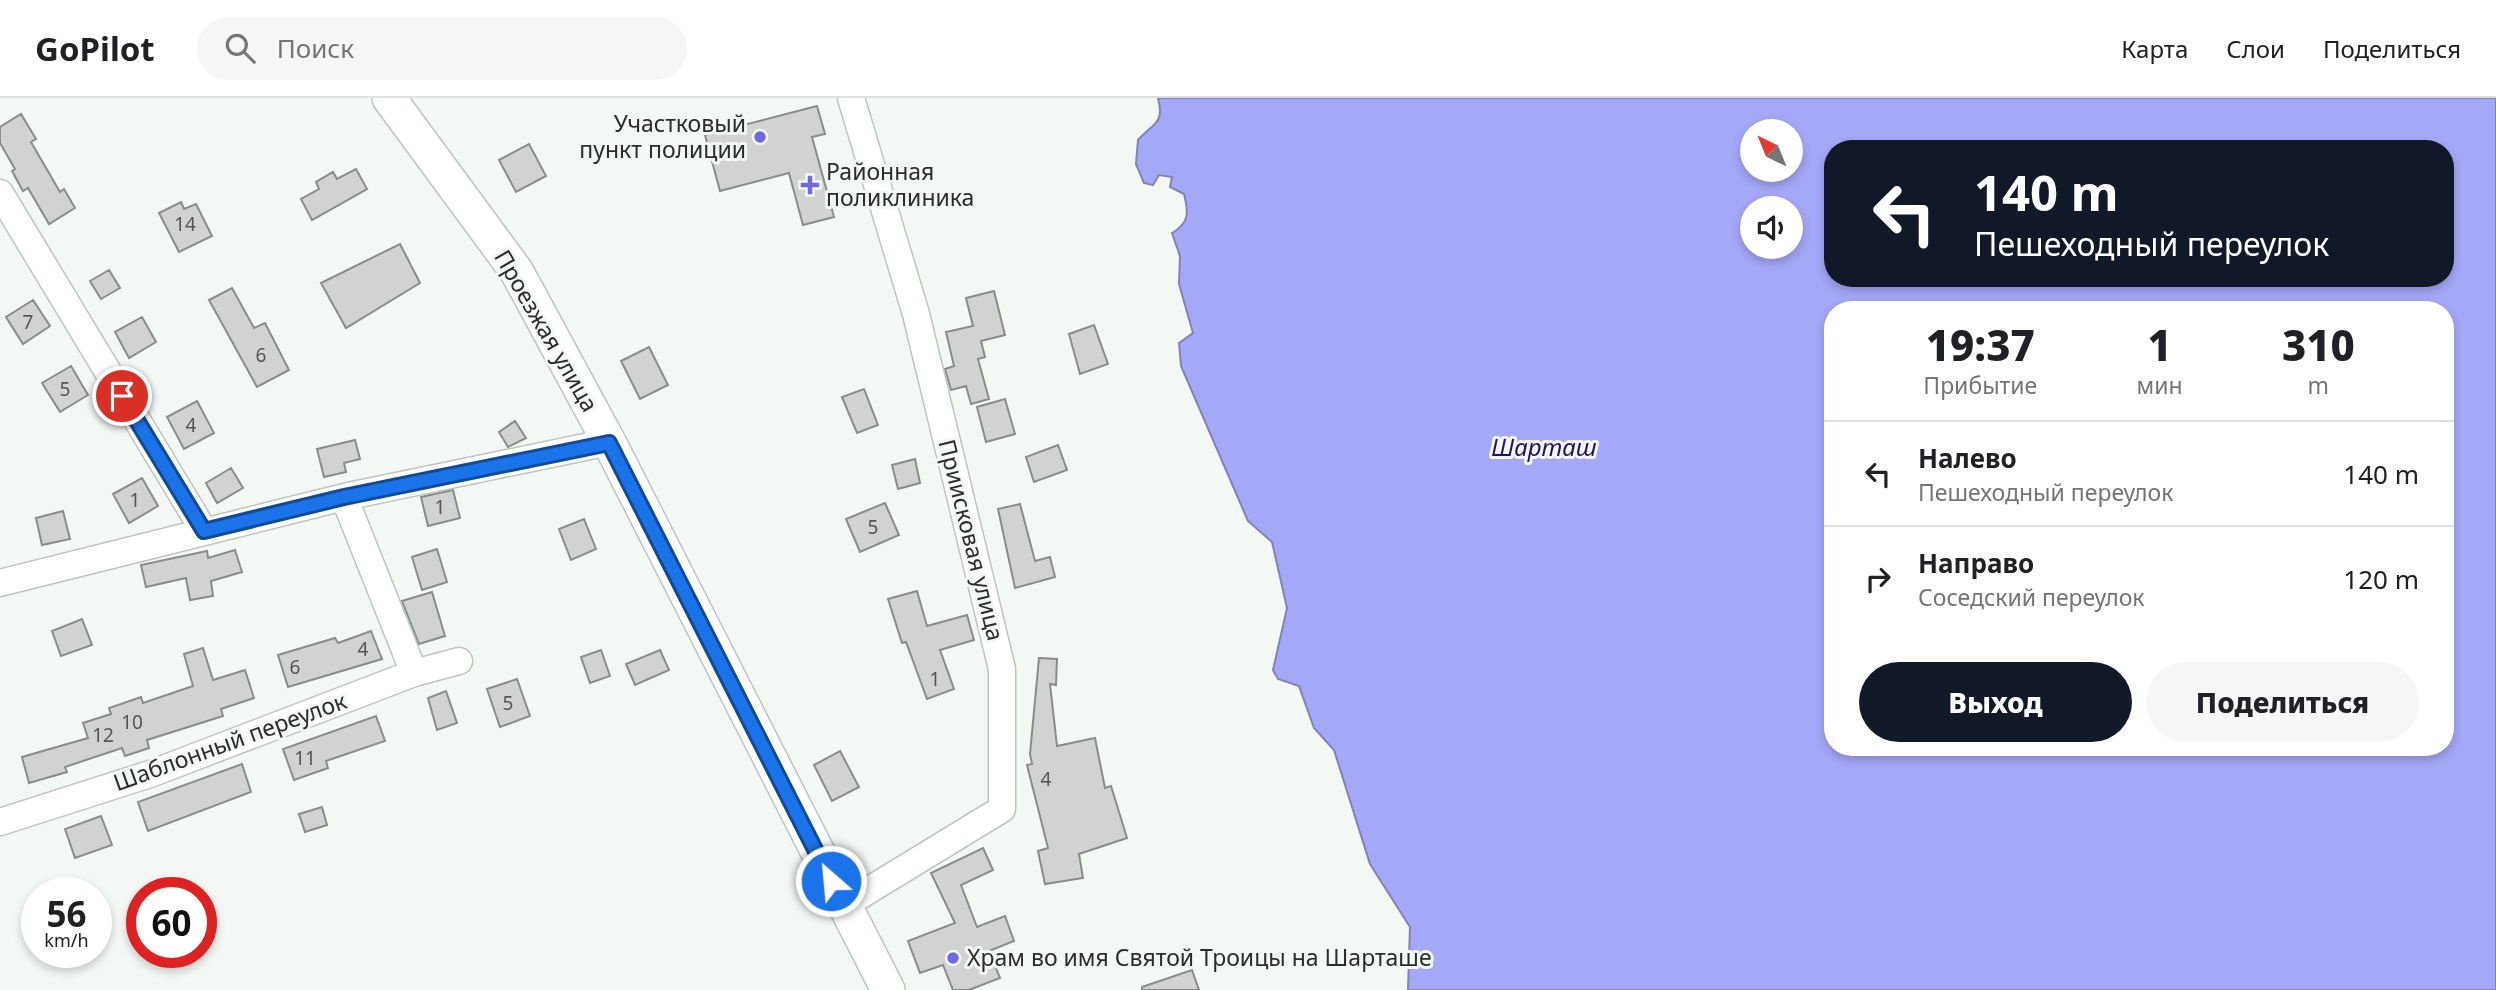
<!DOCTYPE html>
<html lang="ru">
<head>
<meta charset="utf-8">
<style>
  :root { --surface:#fff; --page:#f6f6f6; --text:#202124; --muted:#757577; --line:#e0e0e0; --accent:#111827 }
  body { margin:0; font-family:"Noto Sans",sans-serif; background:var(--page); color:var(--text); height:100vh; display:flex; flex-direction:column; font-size:26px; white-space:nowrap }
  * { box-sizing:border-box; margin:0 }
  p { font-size:23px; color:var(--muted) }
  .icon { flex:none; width:38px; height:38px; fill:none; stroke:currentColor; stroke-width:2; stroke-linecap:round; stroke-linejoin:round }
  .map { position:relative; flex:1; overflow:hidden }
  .side { position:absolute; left:1824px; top:203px; width:630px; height:455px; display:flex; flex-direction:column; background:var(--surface); border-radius:28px; box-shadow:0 4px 10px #0003 }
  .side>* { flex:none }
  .banner { position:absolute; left:1824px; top:42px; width:630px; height:147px; border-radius:28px; box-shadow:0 4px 10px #0003; background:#111827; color:#fff; overflow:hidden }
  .needle { width:46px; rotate:317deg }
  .tools { position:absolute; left:1740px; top:21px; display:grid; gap:14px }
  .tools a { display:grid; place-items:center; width:63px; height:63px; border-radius:50%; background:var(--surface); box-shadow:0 4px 10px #0003; font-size:35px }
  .speed { position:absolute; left:21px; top:779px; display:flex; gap:14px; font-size:35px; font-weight:700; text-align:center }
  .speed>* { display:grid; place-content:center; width:91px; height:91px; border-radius:50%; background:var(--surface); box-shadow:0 4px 10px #0003; line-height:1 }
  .speed small { font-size:18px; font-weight:400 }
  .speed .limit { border:10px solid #d22; background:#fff; color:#111 }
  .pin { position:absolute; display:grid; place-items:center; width:60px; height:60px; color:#fff; margin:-30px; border:4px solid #fff; border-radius:50%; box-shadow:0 2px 7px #0007 }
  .me { position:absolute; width:77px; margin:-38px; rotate:333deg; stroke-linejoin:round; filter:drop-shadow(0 0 5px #0008) }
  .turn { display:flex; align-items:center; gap:24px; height:147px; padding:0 35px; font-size:32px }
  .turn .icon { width:91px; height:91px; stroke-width:2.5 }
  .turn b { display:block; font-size:49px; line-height:60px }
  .eta { display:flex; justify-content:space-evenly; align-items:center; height:119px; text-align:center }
  .eta b { font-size:42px; font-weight:800; line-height:49px }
  .action { display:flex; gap:14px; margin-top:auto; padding:14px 35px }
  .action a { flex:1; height:80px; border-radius:42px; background:var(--accent); color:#fff; font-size:28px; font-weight:800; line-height:80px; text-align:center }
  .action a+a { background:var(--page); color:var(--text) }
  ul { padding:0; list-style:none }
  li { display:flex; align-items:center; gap:21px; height:105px; padding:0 35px; border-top:2px solid var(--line) }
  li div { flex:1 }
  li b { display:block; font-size:26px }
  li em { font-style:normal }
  header { display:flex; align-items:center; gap:42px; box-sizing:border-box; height:98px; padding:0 35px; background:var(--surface); border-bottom:2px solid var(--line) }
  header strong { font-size:33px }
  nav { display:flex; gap:38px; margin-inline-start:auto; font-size:24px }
  .search { width:490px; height:63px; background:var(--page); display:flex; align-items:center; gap:18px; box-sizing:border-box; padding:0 24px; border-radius:38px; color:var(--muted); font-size:26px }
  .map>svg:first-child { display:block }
  .water { fill:#a5a7f7; stroke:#8082ba; stroke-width:2; fill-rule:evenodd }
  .building { fill:#d0d3d1; stroke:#898c8a; stroke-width:2 }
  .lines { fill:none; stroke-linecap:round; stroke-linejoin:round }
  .minor-casing { stroke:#c0c4c1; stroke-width:29 }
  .major-casing { stroke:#c0c4c1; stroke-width:36 }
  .minor { stroke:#fff; stroke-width:26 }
  .major { stroke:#fff; stroke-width:33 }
  .route-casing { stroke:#114b97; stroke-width:18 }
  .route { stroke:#1a73e8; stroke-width:12 }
  .poi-dot { fill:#7169e4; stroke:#f4f8f5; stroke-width:2.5 }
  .labels { text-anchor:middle; stroke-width:6; stroke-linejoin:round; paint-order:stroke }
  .number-label { font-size:19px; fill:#545654 }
  .poi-label { font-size:23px; fill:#2b2c2b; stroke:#f4f8f5; text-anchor:start }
  .street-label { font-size:23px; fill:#2b2c2b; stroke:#f4f8f5 }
  .water-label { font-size:24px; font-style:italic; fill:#25116d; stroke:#f4f8f5 }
</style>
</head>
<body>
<header>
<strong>GoPilot</strong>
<div class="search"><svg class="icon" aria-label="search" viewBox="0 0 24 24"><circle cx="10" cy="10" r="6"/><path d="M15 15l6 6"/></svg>Поиск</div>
<nav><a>Карта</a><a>Слои</a><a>Поделиться</a></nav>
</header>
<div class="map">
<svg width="2496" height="892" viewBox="0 0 2496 892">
  <rect width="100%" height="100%" fill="#f4f8f5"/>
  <path class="water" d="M 1158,0 L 2496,0 L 2496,892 L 1408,892 L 1410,829 L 1370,766 L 1334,652 L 1314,630 L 1299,588 L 1278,581 L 1273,572 L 1287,510 L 1272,444 L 1248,423 L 1181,268 L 1179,245 L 1193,235 L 1179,186 L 1180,158 L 1172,135 C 1189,125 1189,115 1184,96 L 1170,89 L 1172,79 L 1159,77 L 1153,87 L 1144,85 L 1136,66 L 1138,42 C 1153,25 1165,26 1158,0 ZM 1752,33 L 1790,33 L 1790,72 L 1752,72 ZM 1832,51 L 2445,51 L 2445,180 L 1832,180 ZM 1752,110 L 1790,110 L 1790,149 L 1752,149 ZM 1832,212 L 2445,212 L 2445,649 L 1832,649 Z"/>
  <path class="building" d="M 817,8 L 825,36 L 812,39 L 834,119 L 803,127 L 789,75 L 720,93 L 705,37 Z
    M 21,16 L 36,41 L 31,44 L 60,94 L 64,91 L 75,110 L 49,126 L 28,90 L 23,93 L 12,73 L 15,71 L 0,45 L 0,29 Z
    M 529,46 L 546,78 L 516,94 L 499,62 Z
    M 356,71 L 367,91 L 312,122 L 301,101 L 319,91 L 316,84 L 333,74 L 337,81 Z
    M 181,104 L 184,111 L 196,106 L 212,138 L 179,154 L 159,115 Z
    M 400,146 L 420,185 L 346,230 L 321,185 Z
    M 109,172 L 120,190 L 101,201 L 90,183 Z
    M 232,190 L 254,230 L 265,225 L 289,272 L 257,289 L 209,202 Z
    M 994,193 L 1005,237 L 981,243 L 985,259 L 978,261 L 989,301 L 971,306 L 966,288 L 951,292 L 945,271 L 954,268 L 946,234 L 973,228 L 966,200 Z
    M 33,202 L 50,228 L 23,246 L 6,219 Z
    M 142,219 L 156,244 L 129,260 L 115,234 Z
    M 1094,227 L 1108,266 L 1080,276 L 1069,236 Z
    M 649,249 L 668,287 L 640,301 L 621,263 Z
    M 71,268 L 88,297 L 60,314 L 42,285 Z
    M 864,291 L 878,327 L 857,335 L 842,299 Z
    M 1005,301 L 1015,336 L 986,344 L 977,309 Z
    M 197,303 L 214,335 L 184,351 L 167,319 Z
    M 515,323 L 526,340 L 508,349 L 499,334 Z
    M 355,342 L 360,361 L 344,365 L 346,374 L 324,379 L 317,351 Z
    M 1058,347 L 1067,372 L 1034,384 L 1026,359 Z
    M 915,361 L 920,385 L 898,391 L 892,367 Z
    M 231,370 L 243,390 L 217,405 L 206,385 Z
    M 142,380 L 158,408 L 129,425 L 113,396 Z
    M 453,392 L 460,420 L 428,428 L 421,399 Z
    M 885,405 L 899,437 L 860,454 L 846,421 Z
    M 1020,406 L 1035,463 L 1050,459 L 1055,479 L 1015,490 L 998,411 Z
    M 63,413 L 70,441 L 42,447 L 36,420 Z
    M 584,421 L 596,451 L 571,462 L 559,431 Z
    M 437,451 L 447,484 L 422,492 L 412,459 Z
    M 235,452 L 242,474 L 211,483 L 213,498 L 190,502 L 186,480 L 146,489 L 141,467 L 207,453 L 208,460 Z
    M 917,493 L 927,528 L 967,517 L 974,542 L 940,552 L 954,591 L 927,601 L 906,544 L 902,545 L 888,501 Z
    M 432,494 L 445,538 L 419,546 L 402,503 Z
    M 82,521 L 92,547 L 61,558 L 52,533 Z
    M 371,533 L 382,561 L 288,589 L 278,557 L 335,540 L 338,545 Z
    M 203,550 L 213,582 L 245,572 L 254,600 L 221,611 L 223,618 L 147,642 L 149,650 L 125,658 L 122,650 L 65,669 L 67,674 L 29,685 L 22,659 L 88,640 L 83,625 L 111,616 L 109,610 L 141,599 L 143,605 L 193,588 L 184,556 Z
    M 601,552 L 610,578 L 590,585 L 581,559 Z
    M 660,552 L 669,572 L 635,587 L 626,566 Z
    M 1039,560 L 1057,561 L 1056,587 L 1050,586 L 1057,648 L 1095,640 L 1105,690 L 1111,688 L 1127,740 L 1079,756 L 1083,780 L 1045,786 L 1038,753 L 1048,750 L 1027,667 L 1032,666 L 1030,656 Z
    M 517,581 L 530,618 L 500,629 L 487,591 Z
    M 446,593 L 457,625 L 437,632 L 428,600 Z
    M 376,618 L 385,643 L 326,663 L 328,670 L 294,682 L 283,651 Z
    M 840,653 L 859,689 L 832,703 L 814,667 Z
    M 242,666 L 251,694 L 148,733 L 138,704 Z
    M 322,709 L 327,727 L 305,734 L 299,716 Z
    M 101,718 L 112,747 L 75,760 L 65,731 Z
    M 983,750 L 993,772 L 961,787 L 977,829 L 1005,818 L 1014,843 L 989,853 L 1000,880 L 969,892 L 953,892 L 943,867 L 920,875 L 908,843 L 955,825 L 931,775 Z
    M 1192,872 L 1199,892 L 1142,892 L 1142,889 Z"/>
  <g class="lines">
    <g class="minor-casing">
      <path id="minor" d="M 0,95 L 204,433
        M 344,399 L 414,575
        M 0,485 L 344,399 L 609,344
        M 0,724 L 150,676 L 414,575 L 459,563
        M 843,808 L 1002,711 L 1002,571 L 916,216 L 851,0"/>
    </g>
    <g class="major-casing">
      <path id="major" d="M 389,0 L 517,174 L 609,344 L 888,892"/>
    </g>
    <use href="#minor" class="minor"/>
    <use href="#major" class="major"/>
  </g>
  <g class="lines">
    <g class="route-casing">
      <path id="route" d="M 122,298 L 204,433 L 344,399 L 609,345 L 831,783"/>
    </g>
    <use href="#route" class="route"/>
  </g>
  <g class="poi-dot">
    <circle cx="760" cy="39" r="7"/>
    <path d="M806.5 76.5h7v7h7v7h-7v7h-7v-7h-7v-7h7z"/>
    <circle cx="953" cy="860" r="7"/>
  </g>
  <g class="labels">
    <g class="number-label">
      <text x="185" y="133">14</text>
      <text x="28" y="231">7</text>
      <text x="261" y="264">6</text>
      <text x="65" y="298">5</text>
      <text x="191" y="334">4</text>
      <text x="135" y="409">1</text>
      <text x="440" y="416">1</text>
      <text x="873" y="436">5</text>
      <text x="363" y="558">4</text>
      <text x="295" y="576">6</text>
      <text x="935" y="588">1</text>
      <text x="508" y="612">5</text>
      <text x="132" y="631">10</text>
      <text x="103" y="644">12</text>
      <text x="305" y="667">11</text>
      <text x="1046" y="688">4</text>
    </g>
    <g class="poi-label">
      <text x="746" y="34" text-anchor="end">Участковый<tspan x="746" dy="26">пункт полиции</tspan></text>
      <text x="826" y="82">Районная<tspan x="826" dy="26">поликлиника</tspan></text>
      <text x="967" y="868">Храм во имя Святой Троицы на Шарташе</text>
    </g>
    <g class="street-label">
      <text transform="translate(546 233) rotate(60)" y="8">Проезжая улица</text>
      <text transform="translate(971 442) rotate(76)" y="8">Приисковая улица</text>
      <text transform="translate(230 644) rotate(-20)" y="8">Шаблонный переулок</text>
    </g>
    <g class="water-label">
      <text x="1544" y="358">Шарташ</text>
    </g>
  </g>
</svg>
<div class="tools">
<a><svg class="needle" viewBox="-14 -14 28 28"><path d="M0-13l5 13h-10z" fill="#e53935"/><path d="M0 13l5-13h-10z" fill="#757577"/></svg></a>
<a><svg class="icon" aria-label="sound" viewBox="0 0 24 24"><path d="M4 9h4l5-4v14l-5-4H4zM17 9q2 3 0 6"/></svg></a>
</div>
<div class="speed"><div>56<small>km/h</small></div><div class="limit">60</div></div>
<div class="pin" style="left:122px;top:298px;background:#d93025"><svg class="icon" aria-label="arrive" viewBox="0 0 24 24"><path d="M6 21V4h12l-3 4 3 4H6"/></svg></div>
<svg class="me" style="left:831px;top:783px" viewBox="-20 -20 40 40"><circle r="17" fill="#1a73e8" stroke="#fff" stroke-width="3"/><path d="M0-11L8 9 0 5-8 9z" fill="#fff"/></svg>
<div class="banner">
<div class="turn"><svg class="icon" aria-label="left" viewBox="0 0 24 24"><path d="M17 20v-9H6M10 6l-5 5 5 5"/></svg><div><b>140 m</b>Пешеходный переулок</div></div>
</div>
<section class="side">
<div class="eta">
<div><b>19:37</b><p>Прибытие</p></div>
<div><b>1</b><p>мин</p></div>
<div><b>310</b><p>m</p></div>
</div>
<ul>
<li><svg class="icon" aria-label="left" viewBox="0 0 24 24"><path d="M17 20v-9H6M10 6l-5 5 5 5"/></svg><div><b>Налево</b><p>Пешеходный переулок</p></div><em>140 m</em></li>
<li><svg class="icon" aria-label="right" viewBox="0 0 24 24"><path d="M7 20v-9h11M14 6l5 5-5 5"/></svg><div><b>Направо</b><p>Соседский переулок</p></div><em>120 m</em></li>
</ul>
<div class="action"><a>Выход</a><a>Поделиться</a></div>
</section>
</div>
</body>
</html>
